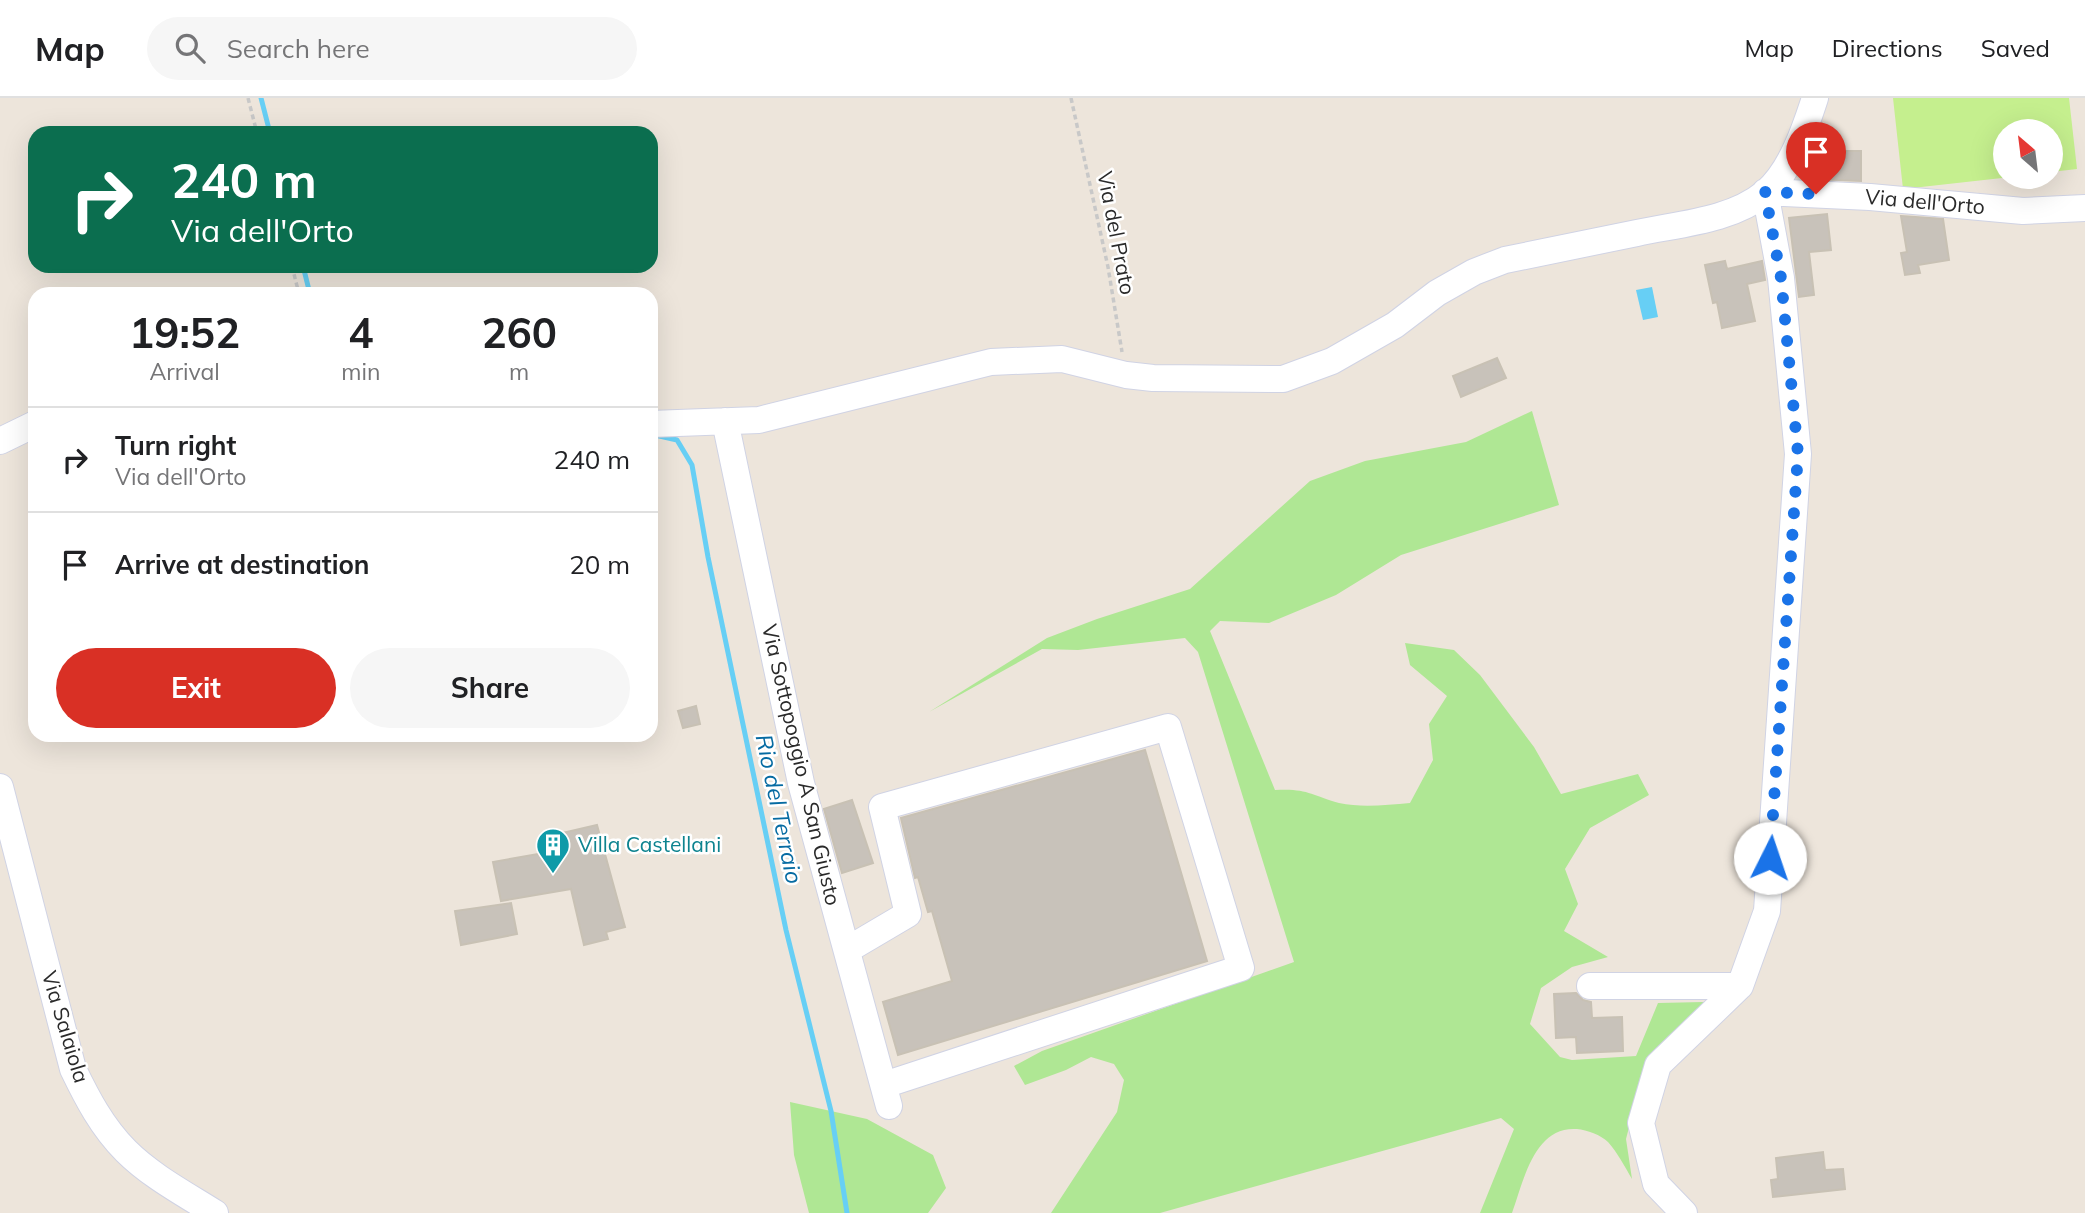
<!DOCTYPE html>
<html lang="en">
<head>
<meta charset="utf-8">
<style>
  :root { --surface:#fff; --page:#f6f6f6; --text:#202124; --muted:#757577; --line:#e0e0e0; --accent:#d93025 }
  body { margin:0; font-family:Mulish,sans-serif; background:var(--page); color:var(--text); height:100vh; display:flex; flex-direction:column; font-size:26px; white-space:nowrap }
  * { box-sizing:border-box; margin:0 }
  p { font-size:23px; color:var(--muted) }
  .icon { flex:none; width:38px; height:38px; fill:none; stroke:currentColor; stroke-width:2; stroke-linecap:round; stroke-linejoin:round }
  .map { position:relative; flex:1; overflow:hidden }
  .sheet { position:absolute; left:28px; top:189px; width:630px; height:455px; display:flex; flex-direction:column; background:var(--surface); border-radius:21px; box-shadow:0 7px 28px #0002 }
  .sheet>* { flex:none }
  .hud { position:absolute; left:28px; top:28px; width:630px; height:147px; border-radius:21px; box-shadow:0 7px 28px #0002; background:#0b6e4f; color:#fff; overflow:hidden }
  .needle { width:46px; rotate:332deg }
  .controls { position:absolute; left:1993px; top:21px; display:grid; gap:14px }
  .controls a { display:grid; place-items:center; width:70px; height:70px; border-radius:50%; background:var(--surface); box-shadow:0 7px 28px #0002; font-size:35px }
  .pin { position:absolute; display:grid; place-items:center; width:60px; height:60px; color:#fff; margin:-72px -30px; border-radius:50% 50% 50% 0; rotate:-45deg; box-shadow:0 0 7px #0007 }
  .pin .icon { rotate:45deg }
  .me { position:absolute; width:77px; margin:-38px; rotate:4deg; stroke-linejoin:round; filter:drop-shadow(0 0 5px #0008) }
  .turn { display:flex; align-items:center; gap:24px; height:147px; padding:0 28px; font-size:32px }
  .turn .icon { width:91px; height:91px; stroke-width:2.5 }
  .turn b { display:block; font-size:49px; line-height:60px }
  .eta { display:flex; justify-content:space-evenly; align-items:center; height:119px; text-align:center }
  .eta b { font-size:42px; font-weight:700; line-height:49px }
  .button { display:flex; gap:14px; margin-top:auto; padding:14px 28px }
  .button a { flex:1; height:80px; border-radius:42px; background:var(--accent); color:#fff; font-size:28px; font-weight:700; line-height:80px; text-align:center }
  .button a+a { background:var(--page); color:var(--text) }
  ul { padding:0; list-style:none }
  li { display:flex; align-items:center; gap:21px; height:105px; padding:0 28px; border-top:2px solid var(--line) }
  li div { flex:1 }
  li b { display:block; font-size:26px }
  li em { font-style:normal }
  header { display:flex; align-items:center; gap:42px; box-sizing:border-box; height:98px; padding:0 35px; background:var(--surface); border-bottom:2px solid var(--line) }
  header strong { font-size:33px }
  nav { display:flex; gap:38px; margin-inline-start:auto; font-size:24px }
  .search { width:490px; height:63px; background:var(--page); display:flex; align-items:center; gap:18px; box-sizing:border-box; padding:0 24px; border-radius:38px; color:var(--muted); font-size:26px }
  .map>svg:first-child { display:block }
  .green { fill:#afe794 }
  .pitch { fill:#c5ef8e }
  .water { fill:#67cff5 }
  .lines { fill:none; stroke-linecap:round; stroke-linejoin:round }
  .stream { stroke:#67cff5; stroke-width:5 }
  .building { fill:#c8c2ba; stroke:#c8c1b4; stroke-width:2 }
  .minor-casing { stroke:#d0d3e4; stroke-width:28 }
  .path { stroke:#c8c8c8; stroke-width:3.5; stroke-dasharray:5 3.5; stroke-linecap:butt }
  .minor { stroke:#fff; stroke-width:26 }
  .route { stroke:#1a73e8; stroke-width:12; stroke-dasharray:0 21.6 }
  .labels { text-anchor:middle; stroke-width:5; stroke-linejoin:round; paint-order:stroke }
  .street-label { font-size:21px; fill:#2a2a2a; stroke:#fff }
  .culture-label { font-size:21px; fill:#0d838f; stroke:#fff; text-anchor:start }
  .water-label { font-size:23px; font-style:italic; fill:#066ba2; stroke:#fff }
</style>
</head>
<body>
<header>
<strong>Map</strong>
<div class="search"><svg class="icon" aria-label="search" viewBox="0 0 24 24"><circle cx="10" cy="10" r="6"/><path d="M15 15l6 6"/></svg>Search here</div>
<nav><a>Map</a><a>Directions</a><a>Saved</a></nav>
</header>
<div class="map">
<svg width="2085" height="1115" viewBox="0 0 2085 1115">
  <rect width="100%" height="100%" fill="#ede5db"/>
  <path class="green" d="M 1532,313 L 1559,407 L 1401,457 L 1336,497 L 1269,525 L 1220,523 L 1210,533 L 1275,692 C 1307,690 1311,697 1339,705 C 1362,710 1386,707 1410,705 L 1433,662 L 1429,626 L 1447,598 L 1410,567 L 1405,545 L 1454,552 L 1480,577 L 1534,649 L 1561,696 L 1638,676 L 1649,697 L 1590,730 L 1565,771 L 1578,806 L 1564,833 L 1608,859 L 1572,869 L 1541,890 L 1530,926 L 1560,959 L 1572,962 L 1636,958 L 1658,905 L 1704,904 L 1643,975 L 1626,1041 L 1632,1081 C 1625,1069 1617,1054 1608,1044 C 1601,1037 1587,1032 1577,1031 C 1534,1028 1524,1082 1512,1115 L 1480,1115 L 1514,1031 L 1501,1020 L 1160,1115 L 1051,1115 L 1117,1014 L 1124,982 L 1114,966 L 1091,959 L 1066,972 L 1025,987 L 1014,968 L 1042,953 L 1294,864 L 1198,554 L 1185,540 L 1078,552 L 1042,551 L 929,614 L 1047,540 L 1097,521 L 1190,491 L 1310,383 L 1365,363 L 1466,344 Z
    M 790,1004 L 867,1021 L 933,1057 L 946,1090 L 928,1115 L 809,1115 L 794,1057 Z"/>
  <path class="pitch" d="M 1893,0 L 2069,0 L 2077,71 L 2051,74 L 2051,33 L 2006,33 L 2006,79 L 2011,79 L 1903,91 Z"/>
  <path class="water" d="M 1652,189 L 1658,219 L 1643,222 L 1636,192 Z"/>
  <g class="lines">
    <path class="stream" d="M 261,0 L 270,35
      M 303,168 L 310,196
      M 655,337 L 677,342 L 692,367 L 708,459 L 786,832 L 831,1013 L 847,1115"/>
  </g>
  <path class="building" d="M 1815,53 L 1861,53 L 1861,83 L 1815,81 Z
    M 1827,116 L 1831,152 L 1809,154 L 1814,197 L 1799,199 L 1789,120 Z
    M 1901,118 L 1943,121 L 1949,162 L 1918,167 L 1920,175 L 1905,177 L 1901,155 L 1907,154 Z
    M 1725,163 L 1727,171 L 1762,163 L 1765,182 L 1747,186 L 1755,223 L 1722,230 L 1717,204 L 1713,205 L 1705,167 Z
    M 1497,260 L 1506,280 L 1461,299 L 1453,278 Z
    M 696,608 L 700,626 L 683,630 L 678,613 Z
    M 1145,652 L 1207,863 L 898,957 L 883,904 L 952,883 L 932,813 L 928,814 L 918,779 L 915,780 L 901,720 Z
    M 852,702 L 873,765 L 842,775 L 824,711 Z
    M 597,727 L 625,829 L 606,834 L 608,841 L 584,847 L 571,791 L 501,803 L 493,764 L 561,752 L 558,736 Z
    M 511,805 L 517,836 L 461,847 L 455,813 Z
    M 1576,895 L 1583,902 L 1591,904 L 1592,920 L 1622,919 L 1623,953 L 1577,955 L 1576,939 L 1556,940 L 1554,896 Z
    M 1823,1054 L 1825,1072 L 1843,1071 L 1845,1091 L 1773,1099 L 1771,1082 L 1778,1081 L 1776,1060 Z"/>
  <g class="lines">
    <g class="minor-casing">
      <path id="minor" d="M 1765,94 L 1870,99 L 2023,113 L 2085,110
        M 725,323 L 801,685 L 889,1008
        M 651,326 L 759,322 L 991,264 L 1062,261 L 1126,277 L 1153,280 L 1283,281 L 1332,263 L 1395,227 L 1437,195 L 1474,174 L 1505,162 C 1549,153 1593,144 1637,135 C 1678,126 1731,123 1765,95 C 1791,73 1805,31 1815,0
        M 0,343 L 35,326
        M 0,689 L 73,971 C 87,1000 102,1029 126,1053 C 151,1078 185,1096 215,1115
        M 847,852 L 908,816 L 882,709 L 1168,629 L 1241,870 L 884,987
        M 1590,888 L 1740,888
        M 1684,1115 L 1656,1086 L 1641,1025 L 1658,967 L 1740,888 L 1767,813 L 1798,356 L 1781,180 L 1765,94"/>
    </g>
    <path class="path" d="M 248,0 L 257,35
      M 1071,0 L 1108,169 L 1122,254
      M 292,168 L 299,196"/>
    <use href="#minor" class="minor"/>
  </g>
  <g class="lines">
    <path class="route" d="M 1770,760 L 1798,356 L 1781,180 L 1765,94 L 1816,96"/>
  </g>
  <defs>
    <g id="building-pin" transform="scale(1.75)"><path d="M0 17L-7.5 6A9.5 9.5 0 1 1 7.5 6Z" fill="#0f9aa8" stroke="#fff"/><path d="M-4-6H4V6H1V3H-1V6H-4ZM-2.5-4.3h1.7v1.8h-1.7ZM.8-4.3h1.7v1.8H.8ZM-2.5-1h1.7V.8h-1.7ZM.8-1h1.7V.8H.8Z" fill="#fff"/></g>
  </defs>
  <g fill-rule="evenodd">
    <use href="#building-pin" x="553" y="747"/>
  </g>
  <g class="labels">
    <g class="street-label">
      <text transform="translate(1925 104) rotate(5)" y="7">Via dell'Orto</text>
      <text transform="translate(1116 135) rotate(79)" y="7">Via del Prato</text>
      <text transform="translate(801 667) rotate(77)" y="7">Via Sottopoggio A San Giusto</text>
      <text transform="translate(65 929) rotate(73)" y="7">Via Salaiola</text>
    </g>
    <g class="culture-label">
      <text x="578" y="754">Villa Castellani</text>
    </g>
    <g class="water-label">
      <text transform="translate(779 711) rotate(78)" y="8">Rio del Terraio</text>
    </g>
  </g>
</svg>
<div class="controls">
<a><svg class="needle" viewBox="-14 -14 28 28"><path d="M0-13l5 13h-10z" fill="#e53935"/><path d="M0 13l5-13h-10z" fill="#757577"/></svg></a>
</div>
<div class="pin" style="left:1816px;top:96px;background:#d93025"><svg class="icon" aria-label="arrive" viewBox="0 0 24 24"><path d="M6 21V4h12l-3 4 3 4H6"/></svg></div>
<svg class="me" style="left:1770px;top:760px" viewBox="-20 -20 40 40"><circle r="19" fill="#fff"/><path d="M0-13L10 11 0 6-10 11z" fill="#1a73e8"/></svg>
<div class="hud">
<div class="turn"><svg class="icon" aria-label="right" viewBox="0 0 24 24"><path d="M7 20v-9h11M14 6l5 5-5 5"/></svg><div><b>240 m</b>Via dell'Orto</div></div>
</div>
<section class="sheet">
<div class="eta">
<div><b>19:52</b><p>Arrival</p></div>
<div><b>4</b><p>min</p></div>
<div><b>260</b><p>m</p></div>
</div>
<ul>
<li><svg class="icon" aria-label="right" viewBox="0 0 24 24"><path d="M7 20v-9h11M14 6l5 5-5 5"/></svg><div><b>Turn right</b><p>Via dell'Orto</p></div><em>240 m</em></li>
<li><svg class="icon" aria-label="arrive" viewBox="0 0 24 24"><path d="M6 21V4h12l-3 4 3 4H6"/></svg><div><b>Arrive at destination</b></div><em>20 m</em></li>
</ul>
<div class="button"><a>Exit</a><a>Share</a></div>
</section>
</div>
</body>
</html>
